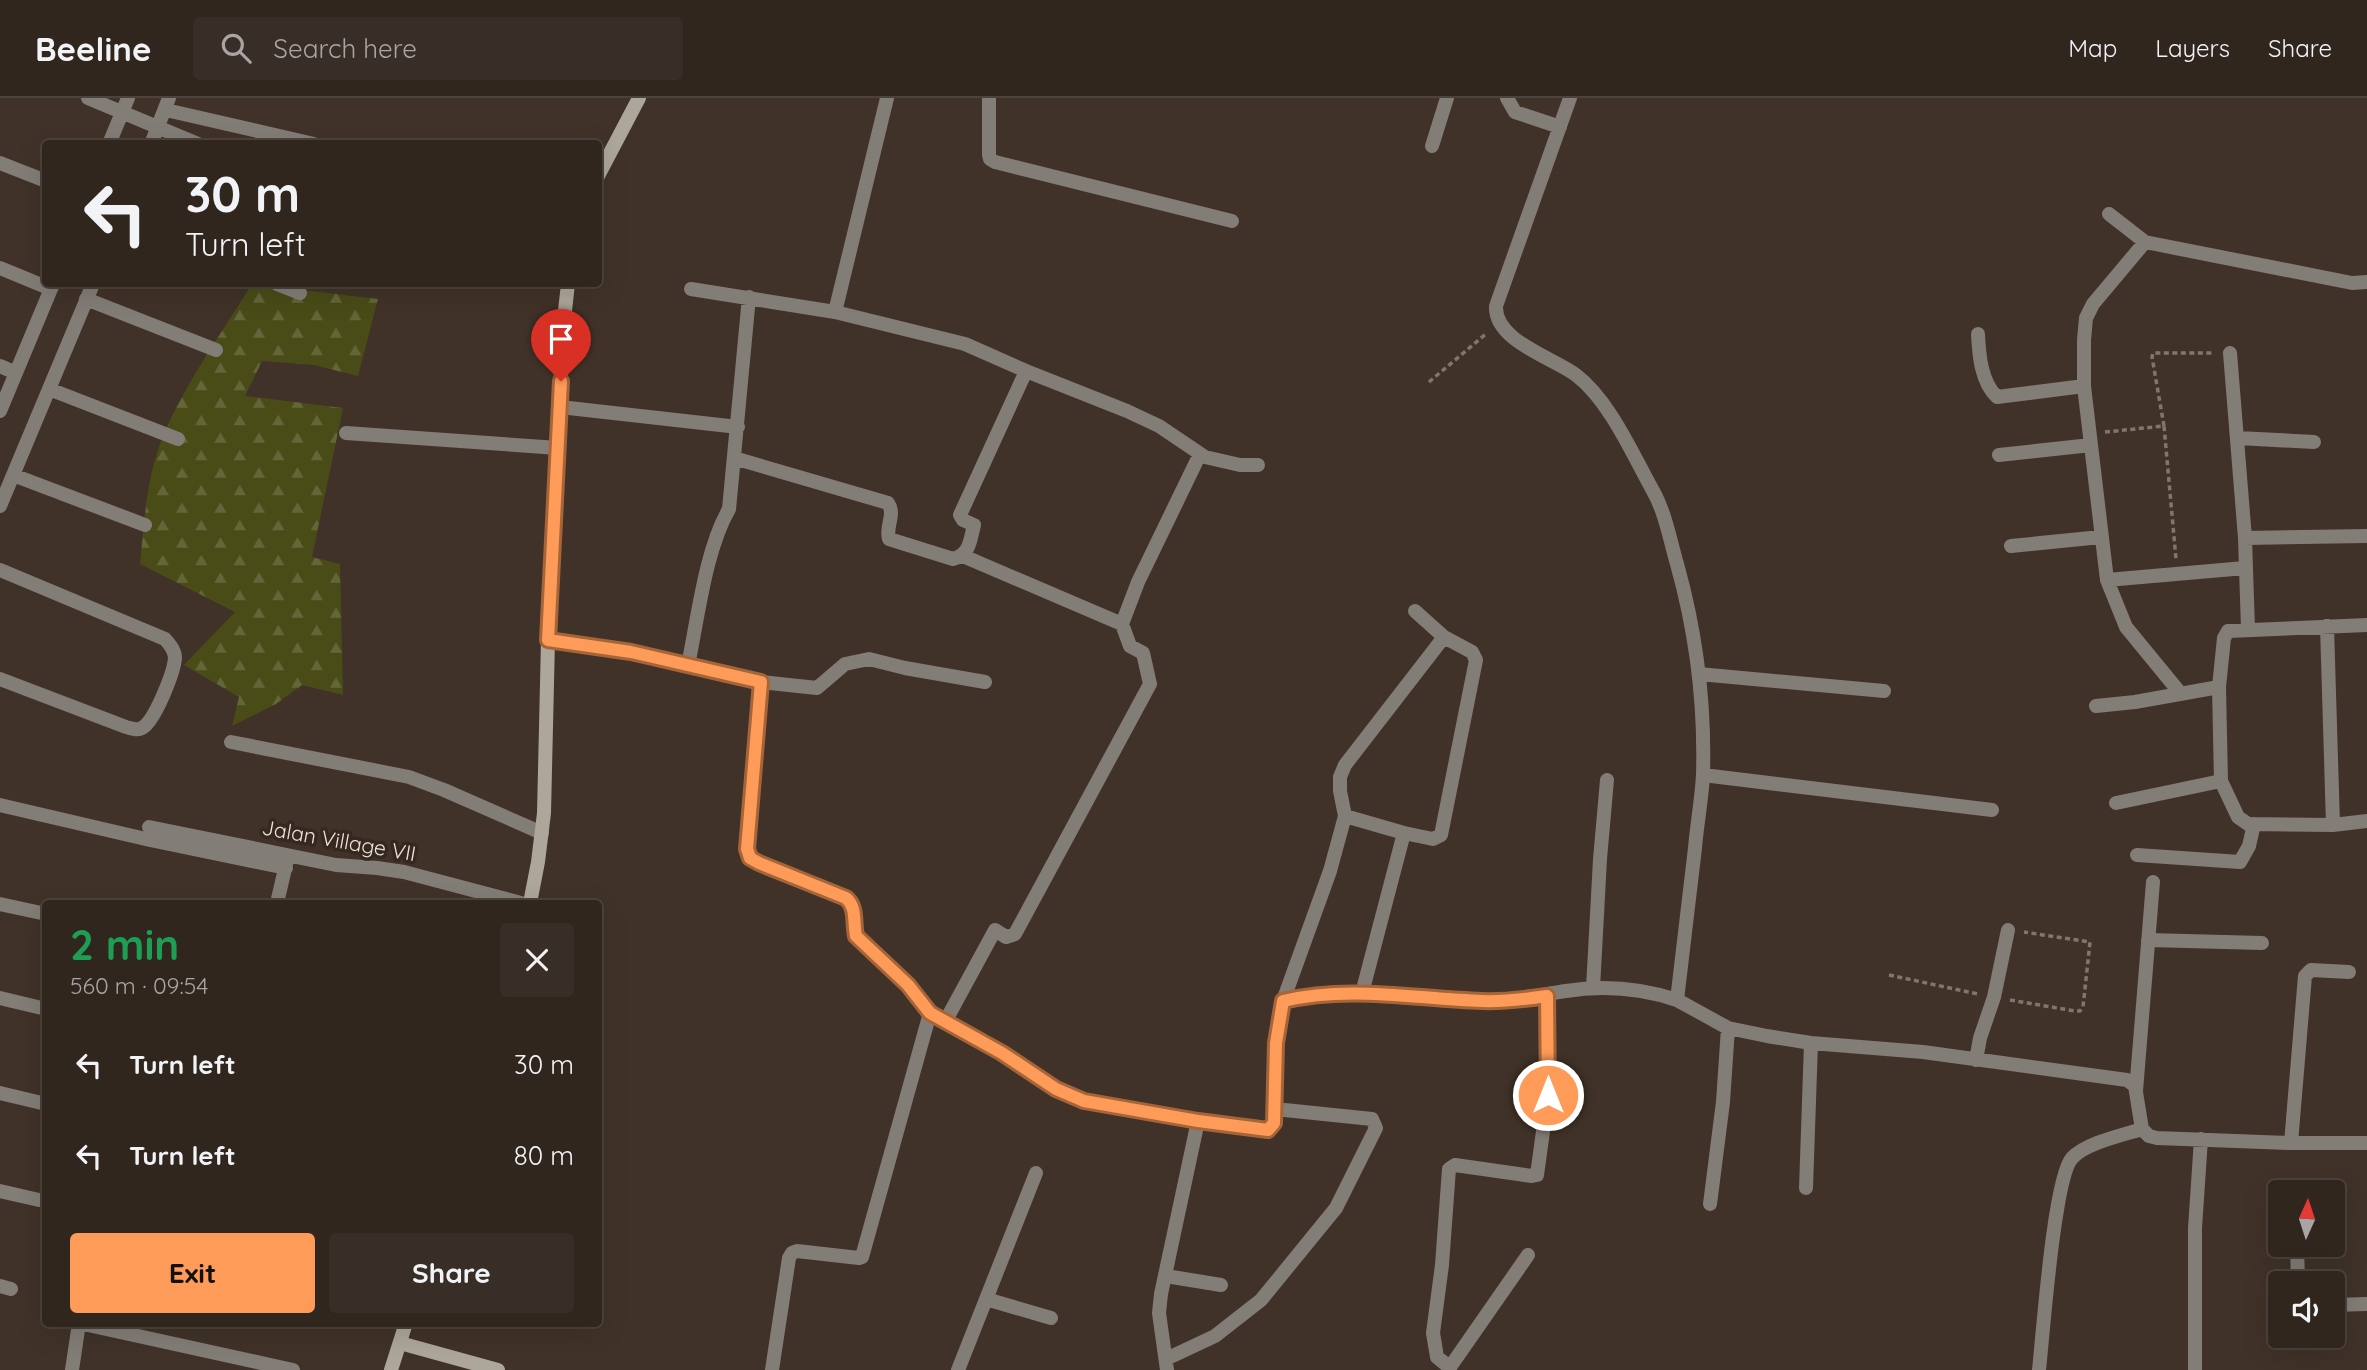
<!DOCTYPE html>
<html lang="en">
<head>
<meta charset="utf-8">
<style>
  :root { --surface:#30261e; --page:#382e27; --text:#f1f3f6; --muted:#a8a5a4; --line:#4b433c; --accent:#fe9b58 }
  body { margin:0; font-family:Quicksand,sans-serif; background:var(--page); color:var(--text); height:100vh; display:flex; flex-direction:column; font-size:26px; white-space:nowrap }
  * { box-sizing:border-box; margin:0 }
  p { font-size:23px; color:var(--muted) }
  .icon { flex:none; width:38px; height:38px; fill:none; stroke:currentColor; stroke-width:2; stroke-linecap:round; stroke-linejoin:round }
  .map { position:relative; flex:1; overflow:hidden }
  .side { position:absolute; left:42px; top:802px; width:560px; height:427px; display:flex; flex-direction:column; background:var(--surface); border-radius:7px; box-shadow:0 7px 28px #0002,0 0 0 2px var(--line) }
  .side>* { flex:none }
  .guide { position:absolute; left:42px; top:42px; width:560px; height:147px; border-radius:7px; box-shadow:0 7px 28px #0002,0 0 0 2px var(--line); background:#30261e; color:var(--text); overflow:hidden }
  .needle { width:46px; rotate:3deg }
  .tools { position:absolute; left:2268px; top:1082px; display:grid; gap:14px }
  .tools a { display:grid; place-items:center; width:77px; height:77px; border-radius:7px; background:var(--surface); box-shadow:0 7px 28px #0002,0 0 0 2px var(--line); font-size:35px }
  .pin { position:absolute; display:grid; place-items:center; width:60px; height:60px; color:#fff; margin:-72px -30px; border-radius:50% 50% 50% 0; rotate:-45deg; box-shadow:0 0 7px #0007 }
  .pin .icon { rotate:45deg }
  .me { position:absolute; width:77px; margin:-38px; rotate:0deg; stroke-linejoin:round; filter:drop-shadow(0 0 5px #0008) }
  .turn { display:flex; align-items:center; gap:24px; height:147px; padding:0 28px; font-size:32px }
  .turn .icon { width:91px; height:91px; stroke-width:2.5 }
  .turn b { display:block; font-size:49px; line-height:60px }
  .round { display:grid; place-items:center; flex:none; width:74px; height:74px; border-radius:7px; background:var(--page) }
  .summary { display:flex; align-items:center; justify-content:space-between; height:119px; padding:0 28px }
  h1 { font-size:42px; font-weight:700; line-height:52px; color:#1e9e55 }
  .primary-button { display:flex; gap:14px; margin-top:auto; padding:14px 28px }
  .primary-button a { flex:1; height:80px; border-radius:7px; background:var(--accent); color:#111; font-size:28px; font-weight:700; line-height:80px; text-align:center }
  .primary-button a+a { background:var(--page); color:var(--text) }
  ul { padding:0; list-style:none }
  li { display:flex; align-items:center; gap:21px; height:91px; padding:0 28px }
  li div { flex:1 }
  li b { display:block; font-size:26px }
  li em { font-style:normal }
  header { display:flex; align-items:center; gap:42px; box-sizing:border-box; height:98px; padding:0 35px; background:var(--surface); border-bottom:2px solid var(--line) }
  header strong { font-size:33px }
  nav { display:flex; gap:38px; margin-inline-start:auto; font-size:24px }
  .search { width:490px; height:63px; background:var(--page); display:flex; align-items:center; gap:18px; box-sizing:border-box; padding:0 24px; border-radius:7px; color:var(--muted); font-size:26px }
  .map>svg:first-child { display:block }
  .forest { fill:url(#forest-firs) }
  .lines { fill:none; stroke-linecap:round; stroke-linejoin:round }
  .path { stroke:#81756c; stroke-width:3.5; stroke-dasharray:5 3.5; stroke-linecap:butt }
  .street { stroke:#827d76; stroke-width:14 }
  .secondary { stroke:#ada69a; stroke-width:14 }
  .route-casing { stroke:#a56539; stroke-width:18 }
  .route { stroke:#fe9b58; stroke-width:12 }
  .labels { text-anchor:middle; stroke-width:7; stroke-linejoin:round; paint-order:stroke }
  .street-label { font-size:21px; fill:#ece3dc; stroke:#36281e }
</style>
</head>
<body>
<header>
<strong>Beeline</strong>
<div class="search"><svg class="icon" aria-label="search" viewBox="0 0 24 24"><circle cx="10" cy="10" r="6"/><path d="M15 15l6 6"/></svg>Search here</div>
<nav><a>Map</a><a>Layers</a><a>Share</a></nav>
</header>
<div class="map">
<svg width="2367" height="1272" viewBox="0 0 2367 1272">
  <defs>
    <pattern id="forest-firs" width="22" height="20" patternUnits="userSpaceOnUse" patternTransform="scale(1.75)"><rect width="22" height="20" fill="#494c17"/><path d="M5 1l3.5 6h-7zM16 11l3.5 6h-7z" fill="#636638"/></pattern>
  </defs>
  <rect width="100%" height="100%" fill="#403228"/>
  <path class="forest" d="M 252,186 L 378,201 L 358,278 L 314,267 L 262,263 L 245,298 L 343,310 L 312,459 L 340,466 L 343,597 L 302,587 L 276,606 L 232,628 L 239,599 L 184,567 L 235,514 L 140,466 C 144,427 146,386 159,349 C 179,294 221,236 252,186 Z"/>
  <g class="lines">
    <path class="path" d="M 1429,284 L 1487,235
      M 2164,328 L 2152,259 L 2153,255 L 2213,255
      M 2105,334 L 2164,328 L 2176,461
      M 1889,877 L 1978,896
      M 2010,902 L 2075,913 L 2080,913 L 2083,909 L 2090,844 L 2024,834"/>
    <path class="street" d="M 88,0 L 198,46
      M 989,0 L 989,57 L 990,61 L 995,64 L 1232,123
      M 1507,0 L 1515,14 L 1560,29
      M 1570,0 L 1496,208 C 1494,243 1554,260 1576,277 C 1609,302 1632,355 1652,391 C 1665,413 1670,442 1677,466 C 1696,534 1705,605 1703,676 C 1702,700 1697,725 1695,750 C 1689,801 1683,852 1677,902 L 1728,930 L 1767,938 L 1811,945 L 1923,954 L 2127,982 L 2135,988 L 2142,1031 L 2149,1038 L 2157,1040 L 2291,1045 L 2367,1045
      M 166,12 L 314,46
      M 109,46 L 128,0
      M 151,46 L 169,0
      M 1432,48 L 1447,0
      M 0,65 L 46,83
      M 2109,116 L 2145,144 L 2352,185 L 2367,184
      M 2145,144 L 2093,206 L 2086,220 L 2084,242 L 2084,288 L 2107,482 L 2126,529 L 2181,596
      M 0,170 L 51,191
      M 277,186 L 300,195
      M 691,191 L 835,214 L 965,246 L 1026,273 L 1127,313 L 1159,328 L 1205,359 L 1240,367 L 1258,367
      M 86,201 L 216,252
      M 835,214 L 887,0
      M 1978,236 C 1979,257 1981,284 1997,299 L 2084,288
      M 2230,255 L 2245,440 L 2248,531
      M 0,268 L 16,275
      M 49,291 L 178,341
      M 560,309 L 738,329
      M 0,313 L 53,186
      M 346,335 L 558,350
      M 2238,340 L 2314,344
      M 1999,357 L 2091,347
      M 734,360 L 888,405 C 896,416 885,429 889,441 L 953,461 C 970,456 970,443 974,427 L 963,422 L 960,417 L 1026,273
      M 13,377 L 145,427
      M 0,408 L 93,186
      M 2245,440 L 2367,438
      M 2011,448 L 2101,439
      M 963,458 L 1122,526
      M 0,472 L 165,541 C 170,547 175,552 175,560 C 174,574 155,623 142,630 C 137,633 131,630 126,629 L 0,581
      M 2107,482 L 2245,470
      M 2367,527 L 2228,533 L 2224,540 L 2219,589 L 2221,683 L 2238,719 L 2248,726 L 2333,727 L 2367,723
      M 2327,528 L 2333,727
      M 548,542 L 630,554 L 761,584 L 817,590 L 845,566 L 869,561 L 905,570 L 985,584
      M 688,567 C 698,520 705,453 729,411 L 749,199
      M 1699,576 L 1884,593
      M 761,584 L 747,751 L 750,760 L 759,765 L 846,800 L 853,810 L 856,838 L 908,887 L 930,915 L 1002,955 L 1056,991 L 1084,1003 L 1198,1023 L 1268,1032 L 1274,1025 L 1276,945 L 1283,903 C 1351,887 1417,904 1486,903 C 1513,903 1539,897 1566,893 C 1604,887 1640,890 1677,902
      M 2096,608 L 2135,604 L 2219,589
      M 231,644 L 409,679 L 444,692 L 542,735
      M 1703,677 L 1992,712
      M 2116,705 L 2221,683
      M 0,707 L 150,742 L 286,770
      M 1345,718 L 1404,735 L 1362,895
      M 149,729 L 336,767 L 377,770 L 404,774 L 521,805
      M 1404,735 L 1433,741 L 1441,737 L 1476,562 L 1472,554 L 1444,539 L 1415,513
      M 2137,757 L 2240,764 L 2249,748 L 2254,726
      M 277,805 L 287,762
      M 0,806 L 46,816
      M 2148,842 L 2262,845
      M 1593,890 L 1600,761 L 1607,682
      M 0,900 L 46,911
      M 1283,903 L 1330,773 L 1345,718 L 1340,693 L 1340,679 L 1345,667 L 1444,539
      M 945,924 L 995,832 L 1006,839 L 1015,836 L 1150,586 L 1143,555 L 1130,548 L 1122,526 L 1138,484 L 1200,356
      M 1976,962 L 1980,940 L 1994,899 L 2008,832
      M 2136,993 L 2153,784
      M 0,995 L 46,1006
      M 2291,1045 L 2305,878 L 2311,872 L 2349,874
      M 1806,1090 L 1811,945
      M 0,1093 L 39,1102
      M 1710,1106 L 1723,1004 L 1728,930
      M 2297,1146 L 2298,1185
      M 1166,1178 L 1221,1187
      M 0,1188 L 11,1191
      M 986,1201 L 1051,1220
      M 2333,1207 L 2367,1206
      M 79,1225 L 293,1272
      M 1166,1261 L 1215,1238 L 1261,1202 L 1336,1110 L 1376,1030 L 1372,1021 L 1275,1011
      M 1449,1269 L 1437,1259 L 1433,1235 L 1442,1167 L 1449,1071 L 1455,1067 L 1532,1078 L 1537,1077 L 1548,997 L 1547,898
      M 72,1272 L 79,1225
      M 772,1272 L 789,1160 L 792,1155 L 797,1153 L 859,1160 L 862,1159 L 930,915
      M 958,1272 L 1036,1075
      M 1167,1272 L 1159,1215 L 1161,1196 L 1198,1023
      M 1448,1272 L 1528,1157
      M 2039,1272 C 2043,1236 2054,1080 2072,1060 C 2086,1045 2123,1037 2142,1031
      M 2195,1272 L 2195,1130 L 2201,1041"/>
    <path class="secondary" d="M 598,78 L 639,0
      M 530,805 L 538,764 L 544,715 L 548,542 L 563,230 L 568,186
      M 400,1245 L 498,1272
      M 391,1272 L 406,1225"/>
  </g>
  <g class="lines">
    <g class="route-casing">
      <path id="route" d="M 561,283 L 548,542 L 631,554 L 761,584 L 747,751 L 750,760 L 759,765 L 846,800 C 857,809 853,824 856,838 L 908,887 L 930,915 L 1002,955 L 1056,991 L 1084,1003 L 1198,1023 L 1268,1032 L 1274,1025 L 1276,945 L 1283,903 C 1349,887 1416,901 1482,903 C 1504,904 1526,901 1547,898 L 1548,997"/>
    </g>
    <use href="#route" class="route"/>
  </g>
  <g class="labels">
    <g class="street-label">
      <text transform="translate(339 743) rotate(10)" y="7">Jalan Village VII</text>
    </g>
  </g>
</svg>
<div class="tools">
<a><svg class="needle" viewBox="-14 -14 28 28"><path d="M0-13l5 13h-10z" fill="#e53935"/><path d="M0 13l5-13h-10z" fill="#a8a5a4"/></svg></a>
<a><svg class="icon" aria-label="sound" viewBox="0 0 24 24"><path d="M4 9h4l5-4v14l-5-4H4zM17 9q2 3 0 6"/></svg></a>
</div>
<div class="pin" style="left:561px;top:283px;background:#d93025"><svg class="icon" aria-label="arrive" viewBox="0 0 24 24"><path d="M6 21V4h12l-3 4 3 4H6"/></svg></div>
<svg class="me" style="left:1548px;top:997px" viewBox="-20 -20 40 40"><circle r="17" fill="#fe9b58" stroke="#fff" stroke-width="3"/><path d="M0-11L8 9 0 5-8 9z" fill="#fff"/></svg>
<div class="guide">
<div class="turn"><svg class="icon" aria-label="left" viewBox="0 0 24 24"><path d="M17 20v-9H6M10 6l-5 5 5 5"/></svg><div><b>30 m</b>Turn left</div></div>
</div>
<section class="side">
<div class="summary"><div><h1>2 min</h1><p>560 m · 09:54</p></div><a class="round"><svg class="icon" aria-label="close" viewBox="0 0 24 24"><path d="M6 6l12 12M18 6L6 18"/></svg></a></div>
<ul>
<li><svg class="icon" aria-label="left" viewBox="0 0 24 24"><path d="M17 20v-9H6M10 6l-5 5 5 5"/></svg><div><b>Turn left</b></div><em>30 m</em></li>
<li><svg class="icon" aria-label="left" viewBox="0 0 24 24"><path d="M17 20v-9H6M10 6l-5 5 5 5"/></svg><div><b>Turn left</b></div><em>80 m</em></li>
</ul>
<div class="primary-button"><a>Exit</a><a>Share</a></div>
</section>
</div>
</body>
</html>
